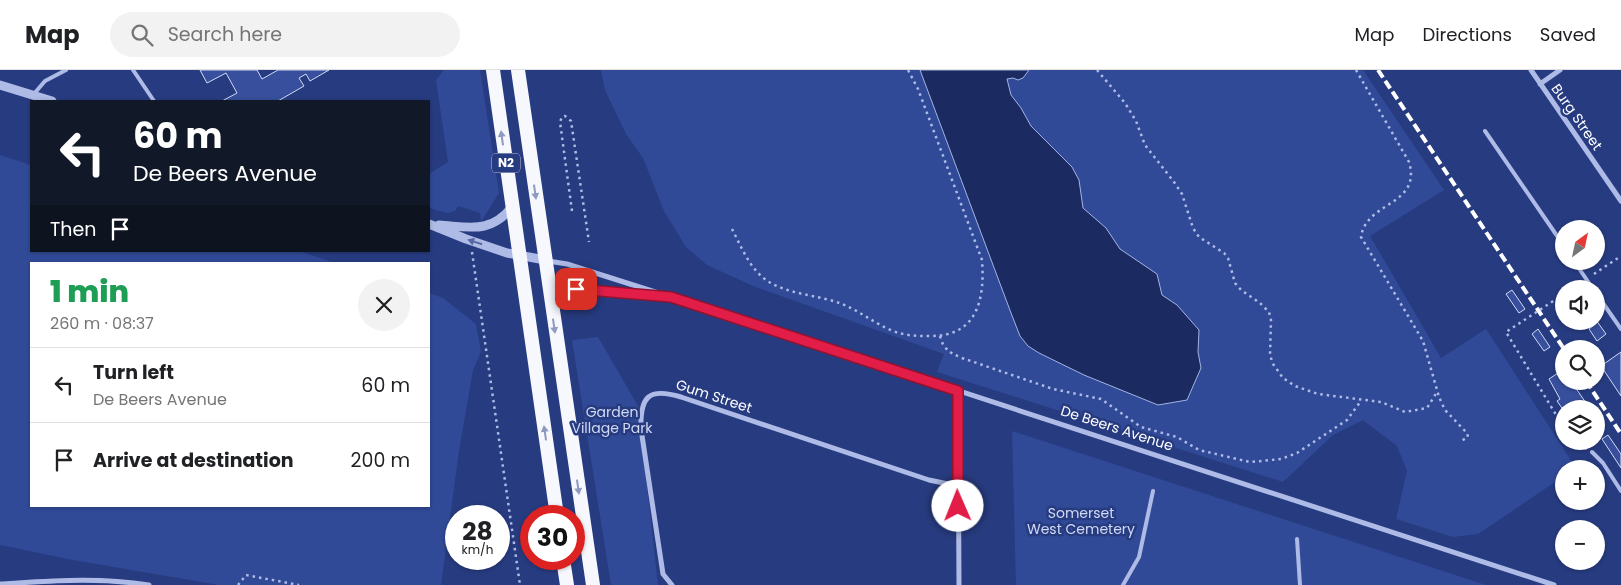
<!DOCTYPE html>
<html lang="en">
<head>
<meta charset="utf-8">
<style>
  :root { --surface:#fff; --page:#f2f2f2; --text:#202124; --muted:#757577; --line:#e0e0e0 }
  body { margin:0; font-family:Poppins,sans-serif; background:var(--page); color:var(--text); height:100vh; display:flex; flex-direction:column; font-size:19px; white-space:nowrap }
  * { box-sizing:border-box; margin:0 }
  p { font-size:16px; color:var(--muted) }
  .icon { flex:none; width:28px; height:28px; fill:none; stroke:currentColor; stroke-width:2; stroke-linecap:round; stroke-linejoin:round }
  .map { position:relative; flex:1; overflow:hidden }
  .details { position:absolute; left:30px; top:192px; width:400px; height:245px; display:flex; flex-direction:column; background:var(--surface); border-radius:0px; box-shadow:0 1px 4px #0004 }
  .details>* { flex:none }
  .guide { position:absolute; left:30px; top:30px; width:400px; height:152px; border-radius:0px; box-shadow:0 1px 4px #0004; background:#111827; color:#fff; overflow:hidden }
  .needle { width:32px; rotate:33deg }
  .controls { position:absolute; left:1555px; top:150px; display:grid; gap:10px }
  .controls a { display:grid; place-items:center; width:50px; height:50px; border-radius:50%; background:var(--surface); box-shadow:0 1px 4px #0004; font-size:25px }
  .speed { position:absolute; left:445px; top:435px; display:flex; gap:10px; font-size:25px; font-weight:700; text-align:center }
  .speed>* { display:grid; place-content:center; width:65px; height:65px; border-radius:50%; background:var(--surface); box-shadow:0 1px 4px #0004; line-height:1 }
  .speed small { font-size:12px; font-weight:400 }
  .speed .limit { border:8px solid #d22; background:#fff; color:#111 }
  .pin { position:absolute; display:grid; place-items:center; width:42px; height:42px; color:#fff; margin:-21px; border-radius:10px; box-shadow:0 2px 8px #0006 }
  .me { position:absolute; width:55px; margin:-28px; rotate:359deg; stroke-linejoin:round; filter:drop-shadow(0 0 4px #0008) }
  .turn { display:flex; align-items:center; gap:18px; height:105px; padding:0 20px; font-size:22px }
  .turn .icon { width:65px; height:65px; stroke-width:2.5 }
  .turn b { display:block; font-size:35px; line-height:42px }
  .then { display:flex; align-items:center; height:48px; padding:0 20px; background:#0003; gap:10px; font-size:19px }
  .round { display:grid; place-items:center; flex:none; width:52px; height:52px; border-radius:26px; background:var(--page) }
  .headline { display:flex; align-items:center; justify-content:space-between; height:85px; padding:0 20px }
  h1 { font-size:30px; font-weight:800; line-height:38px; color:#1e9e55 }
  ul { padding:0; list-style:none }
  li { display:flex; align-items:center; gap:15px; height:75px; padding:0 20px; border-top:1px solid var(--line) }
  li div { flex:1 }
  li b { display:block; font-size:19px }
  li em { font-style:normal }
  header { display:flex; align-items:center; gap:30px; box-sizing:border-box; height:70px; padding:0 25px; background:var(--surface); border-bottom:1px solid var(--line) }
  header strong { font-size:24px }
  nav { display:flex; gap:28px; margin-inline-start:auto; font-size:18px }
  .search { width:350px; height:45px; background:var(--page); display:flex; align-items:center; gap:12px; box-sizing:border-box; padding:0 18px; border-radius:28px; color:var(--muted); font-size:19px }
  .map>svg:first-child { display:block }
  .green { fill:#314a97 }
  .water { fill:#1b2a60; stroke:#a2b4e6 }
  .building { fill:#374f9c; stroke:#d1daf5 }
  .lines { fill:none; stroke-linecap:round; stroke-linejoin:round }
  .path { stroke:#aebbe6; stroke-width:2.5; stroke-dasharray:2.5 4; stroke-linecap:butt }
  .service { stroke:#aebbe6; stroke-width:4 }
  .minor { stroke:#aebbe6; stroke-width:5 }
  .tertiary { stroke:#aebbe6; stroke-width:9 }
  .trunk { stroke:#f6f8fe; stroke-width:14 }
  .rail { stroke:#fff; stroke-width:4; stroke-dasharray:9 4; stroke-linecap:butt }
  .oneway { fill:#8e9abf }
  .oneway2 { fill:#5668a4 }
  .route-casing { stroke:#92132f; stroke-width:12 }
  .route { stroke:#e11d48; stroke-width:9 }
  .labels { text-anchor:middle; stroke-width:5; stroke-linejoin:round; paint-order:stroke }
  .shield { fill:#273b80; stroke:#bec4d9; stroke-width:1 }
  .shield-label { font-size:12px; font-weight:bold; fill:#fff }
  .street-label { font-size:14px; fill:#fff; stroke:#273b80 }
  .park-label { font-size:14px; fill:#d1daf5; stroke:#273b80 }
</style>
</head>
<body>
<header>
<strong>Map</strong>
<div class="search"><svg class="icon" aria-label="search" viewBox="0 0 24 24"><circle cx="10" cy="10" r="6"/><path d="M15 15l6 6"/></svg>Search here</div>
<nav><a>Map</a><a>Directions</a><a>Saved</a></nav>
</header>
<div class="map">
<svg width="1621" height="515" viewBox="0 0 1621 515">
  <rect width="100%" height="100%" fill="#273b80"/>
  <path class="green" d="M 444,0 L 480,0 L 499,123 L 481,152 L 480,143 L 458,136 L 455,141 L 448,143 L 429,138 L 429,104 L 448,92 L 436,10 Z
    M 601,0 L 1363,0 L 1444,120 L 1370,166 L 1441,288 L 1486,259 L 1576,398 L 1564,399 L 1564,406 L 1478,464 L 1453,467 L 1396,449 L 1407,401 L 1397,376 L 1363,350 L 1333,365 L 1283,412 L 937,302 L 944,284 L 753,216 L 707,195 L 686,177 L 664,141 L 643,88 L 626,64 L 605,20 Z
    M 0,85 L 31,95 L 31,181 L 299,181 L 338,194 L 31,194 L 31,436 L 429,436 L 429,223 L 443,228 L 476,254 L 481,282 L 473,300 L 459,381 L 441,515 L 219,515 L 73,490 L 0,475 Z
    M 598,267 L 638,336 L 658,515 L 611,515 L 572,270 Z
    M 1012,361 L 1486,515 L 1016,515 Z"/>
  <path class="water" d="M 920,0 L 1029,0 L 1023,8 L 1018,10 L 1013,8 L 1007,9 L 1011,25 L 1021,38 L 1031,56 L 1072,97 L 1079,110 L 1083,138 L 1106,158 L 1120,179 L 1157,204 L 1162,225 L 1177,235 L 1199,260 L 1198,282 L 1201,298 L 1187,330 L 1158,335 L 1084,305 L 1039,283 L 1028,276 L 1020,266 L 1011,243 Z"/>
  <path class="building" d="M 200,0 L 257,0 L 262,9 L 278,0 L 329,0 L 310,11 L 306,4 L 299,8 L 304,16 L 278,31 L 222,31 L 237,23 L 226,3 L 207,13 Z
    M 1512,220 L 1525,239 L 1519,243 L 1506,224 Z
    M 1596,250 L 1606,264 L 1597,271 L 1589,259 L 1593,256 L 1590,251 Z
    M 1538,259 L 1550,277 L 1544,281 L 1532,264 Z
    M 1621,282 L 1621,326 L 1601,296 Z
    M 1561,301 L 1564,305 L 1564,311 L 1571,311 L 1590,339 L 1564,339 L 1564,341 L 1557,331 L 1560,329 L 1549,309 Z
    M 1608,365 L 1621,384 L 1621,398 L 1602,369 Z"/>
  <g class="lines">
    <path class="path" d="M 1097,0 L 1125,33 L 1136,51 L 1145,75 L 1174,112 L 1182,124 L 1193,158 L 1199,167 L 1224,183 L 1228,188 L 1235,213 L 1241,220 L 1260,233 L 1269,242 L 1271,250 L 1270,285 L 1273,294 L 1283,308 L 1295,316 L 1318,324 L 1381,332 L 1405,342 L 1427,338 L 1437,322
      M 1356,0 L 1409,92 C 1422,136 1366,131 1361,167 L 1423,271 L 1439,327 L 1445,340 L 1467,363 L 1468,367 L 1461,371
      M 572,141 L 560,52 L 562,47 L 565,46 L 571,51 L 589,172
      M 732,159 C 742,178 750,200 769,212 C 791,225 819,225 842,234 C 860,241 875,254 893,261 C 906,266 917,266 931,266 C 977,266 985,230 982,190 L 918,19 L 908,0
      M 472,182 L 520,515
      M 1594,204 L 1621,186
      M 1571,219 L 1581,213
      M 1564,224 L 1506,262 L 1564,358
      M 940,266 C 943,279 950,283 962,288 L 1053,319 L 1101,329 L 1141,357 L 1177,367 L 1199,380 L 1250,392 L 1281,389 L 1297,383 L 1347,350 L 1361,331
      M 1574,371 L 1587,379
      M 238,515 L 246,505 L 299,515"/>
    <path class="service" d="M 133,0 L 154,31
      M 33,25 L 45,11 L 66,0
      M 1485,61 L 1564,176
      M 1574,191 L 1593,219
      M 1596,223 L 1621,259
      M 1592,382 L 1603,393 L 1621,421
      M 1297,469 L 1300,515
      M 1123,515 L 1139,487 L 1153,421"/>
    <path class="minor" d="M 1531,0 L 1621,131
      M 1540,14 L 1560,0
      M 548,191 L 567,194 L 671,227 L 1554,515
      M 553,231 L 564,222 L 584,218 L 661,226
      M 958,321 L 959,515
      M 0,514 C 51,511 97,507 149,515
      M 672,515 L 663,504 L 641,359 C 640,327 648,317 681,327 L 929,410 L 958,416"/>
    <path class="tertiary" d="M 0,15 L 52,31
      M 429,154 L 466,169 L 507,183 L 545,190
      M 439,155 C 470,157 490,164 512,137"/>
    <path class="trunk" d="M 493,0 L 557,446
      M 518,0 L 593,515
      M 563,489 L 567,515"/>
    <path class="rail" d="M 1378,0 L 1564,279
      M 1586,311 L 1621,364"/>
  </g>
  <defs><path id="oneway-solid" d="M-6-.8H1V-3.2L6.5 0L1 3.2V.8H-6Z" transform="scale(1.25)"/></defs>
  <g class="oneway">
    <use href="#oneway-solid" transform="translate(502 68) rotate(-98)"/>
    <use href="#oneway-solid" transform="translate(535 122) rotate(82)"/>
    <use href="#oneway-solid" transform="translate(554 256) rotate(82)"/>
    <use href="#oneway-solid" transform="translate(545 363) rotate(-98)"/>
    <use href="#oneway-solid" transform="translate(578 417) rotate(82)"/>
  </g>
  <use class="oneway2" href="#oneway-solid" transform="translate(475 172) rotate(-162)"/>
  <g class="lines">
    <g class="route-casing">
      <path id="route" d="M 576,219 L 671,227 L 958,321 L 958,436"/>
    </g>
    <use href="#route" class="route"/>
  </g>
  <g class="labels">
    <rect class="shield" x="492" y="83.5" width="28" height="19" rx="4"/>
    <g class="shield-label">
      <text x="506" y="97">N2</text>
    </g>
    <g class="street-label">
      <text transform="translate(1577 47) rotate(55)" y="5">Burg Street</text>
      <text transform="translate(714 326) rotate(18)" y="5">Gum Street</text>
      <text transform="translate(1117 358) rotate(18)" y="5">De Beers Avenue</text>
    </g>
    <g class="park-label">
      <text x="612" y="347">Garden<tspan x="612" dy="16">Village Park</tspan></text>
      <text x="1081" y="448">Somerset<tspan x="1081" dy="16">West Cemetery</tspan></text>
    </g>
  </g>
</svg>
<div class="controls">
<a><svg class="needle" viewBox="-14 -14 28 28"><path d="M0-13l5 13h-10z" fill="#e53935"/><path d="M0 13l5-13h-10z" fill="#757577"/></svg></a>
<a><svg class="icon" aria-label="sound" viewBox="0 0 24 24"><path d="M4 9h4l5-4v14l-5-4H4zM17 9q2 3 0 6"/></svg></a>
<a><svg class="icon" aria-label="search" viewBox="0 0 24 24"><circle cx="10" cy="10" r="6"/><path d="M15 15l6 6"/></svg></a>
<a><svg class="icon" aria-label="layers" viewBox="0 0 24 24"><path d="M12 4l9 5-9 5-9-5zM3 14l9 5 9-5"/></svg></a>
<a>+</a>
<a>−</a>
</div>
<div class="speed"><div>28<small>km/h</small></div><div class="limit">30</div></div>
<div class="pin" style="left:576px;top:219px;background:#d93025"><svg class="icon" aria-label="arrive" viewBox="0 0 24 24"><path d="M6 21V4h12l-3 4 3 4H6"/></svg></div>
<svg class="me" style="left:958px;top:436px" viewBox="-20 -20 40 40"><circle r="19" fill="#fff"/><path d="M0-13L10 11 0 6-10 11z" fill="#e11d48"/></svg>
<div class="guide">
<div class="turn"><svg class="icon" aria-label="left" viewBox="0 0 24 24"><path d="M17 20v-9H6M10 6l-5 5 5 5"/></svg><div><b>60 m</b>De Beers Avenue</div></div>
<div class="then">Then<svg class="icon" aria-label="arrive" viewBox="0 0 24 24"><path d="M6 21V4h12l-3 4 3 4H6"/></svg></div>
</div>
<section class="details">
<div class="headline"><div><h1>1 min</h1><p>260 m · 08:37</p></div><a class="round"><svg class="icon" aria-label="close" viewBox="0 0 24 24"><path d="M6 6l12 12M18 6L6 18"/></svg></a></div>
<ul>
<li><svg class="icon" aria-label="left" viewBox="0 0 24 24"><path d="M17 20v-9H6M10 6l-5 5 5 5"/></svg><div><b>Turn left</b><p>De Beers Avenue</p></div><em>60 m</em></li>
<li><svg class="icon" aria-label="arrive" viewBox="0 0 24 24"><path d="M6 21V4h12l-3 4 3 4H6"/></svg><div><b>Arrive at destination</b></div><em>200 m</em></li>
</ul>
</section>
</div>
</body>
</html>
